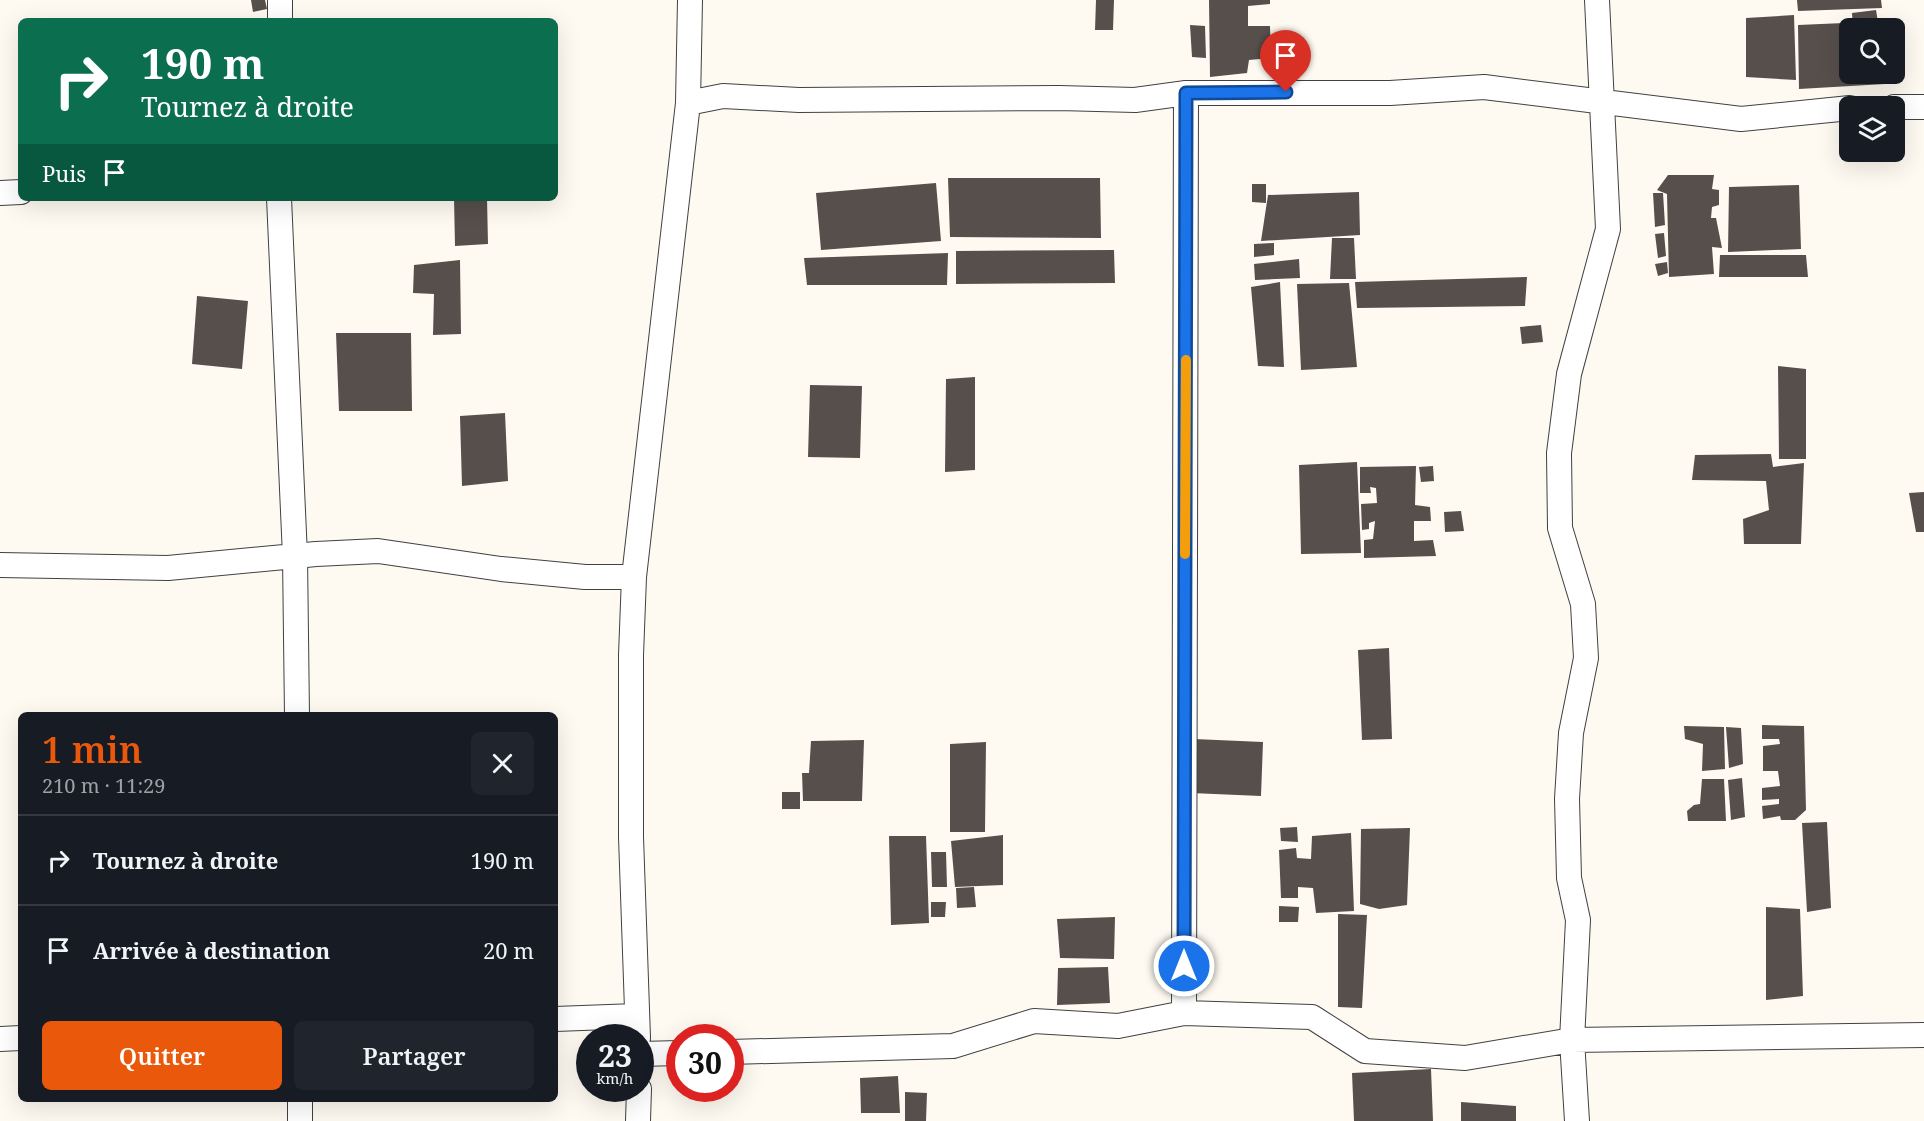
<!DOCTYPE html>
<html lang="fr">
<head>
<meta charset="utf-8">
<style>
  :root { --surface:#171b24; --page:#20242c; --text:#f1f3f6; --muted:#9ea1a6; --line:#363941; --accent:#ea580c }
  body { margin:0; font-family:"Noto Serif",serif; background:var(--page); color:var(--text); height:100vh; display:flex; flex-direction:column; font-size:22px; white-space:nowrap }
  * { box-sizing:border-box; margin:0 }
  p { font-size:20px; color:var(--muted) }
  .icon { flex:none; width:33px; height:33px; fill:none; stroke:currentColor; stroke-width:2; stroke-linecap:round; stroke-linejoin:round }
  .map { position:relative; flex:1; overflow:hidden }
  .drawer { position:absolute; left:18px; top:712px; width:540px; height:390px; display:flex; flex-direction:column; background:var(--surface); border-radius:9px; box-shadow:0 6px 24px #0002 }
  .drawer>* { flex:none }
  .guide { position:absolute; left:18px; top:18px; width:540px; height:183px; border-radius:9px; box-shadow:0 6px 24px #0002; background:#0b6e4f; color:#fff; overflow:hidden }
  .buttons { position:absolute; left:1839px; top:18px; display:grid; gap:12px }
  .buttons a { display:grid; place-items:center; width:66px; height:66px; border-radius:9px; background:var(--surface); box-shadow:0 6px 24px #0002; font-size:30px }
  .speed { position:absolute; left:576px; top:1024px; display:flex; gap:12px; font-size:30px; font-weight:700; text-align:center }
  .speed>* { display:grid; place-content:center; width:78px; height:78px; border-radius:50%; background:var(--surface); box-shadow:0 6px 24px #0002; line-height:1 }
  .speed small { font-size:15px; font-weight:400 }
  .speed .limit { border:9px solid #d22; background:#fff; color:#111 }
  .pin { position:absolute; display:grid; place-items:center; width:51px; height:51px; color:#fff; margin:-62px -26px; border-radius:50% 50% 50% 0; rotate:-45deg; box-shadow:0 0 6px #0007 }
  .pin .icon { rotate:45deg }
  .me { position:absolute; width:66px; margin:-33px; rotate:0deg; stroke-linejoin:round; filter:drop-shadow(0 0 4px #0008) }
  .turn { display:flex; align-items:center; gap:21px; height:126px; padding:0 24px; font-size:27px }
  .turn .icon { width:78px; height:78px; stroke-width:2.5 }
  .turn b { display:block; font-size:42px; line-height:51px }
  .then { display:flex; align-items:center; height:57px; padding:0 24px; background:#0003; gap:12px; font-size:22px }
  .round { display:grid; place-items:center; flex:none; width:63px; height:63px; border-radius:9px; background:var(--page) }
  .headline { display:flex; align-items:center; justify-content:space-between; height:102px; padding:0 24px }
  h1 { font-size:36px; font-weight:600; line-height:45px; color:var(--accent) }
  .button { display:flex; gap:12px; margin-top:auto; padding:12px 24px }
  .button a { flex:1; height:69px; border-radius:9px; background:var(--accent); color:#fff; font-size:24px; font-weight:600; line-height:69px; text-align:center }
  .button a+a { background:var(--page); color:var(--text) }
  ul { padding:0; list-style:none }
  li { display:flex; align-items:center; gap:18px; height:90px; padding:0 24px; border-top:2px solid var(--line) }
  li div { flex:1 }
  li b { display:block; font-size:22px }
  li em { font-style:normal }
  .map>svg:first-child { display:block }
  .building { fill:#564f4c }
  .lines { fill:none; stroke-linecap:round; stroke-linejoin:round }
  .street-casing { stroke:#414141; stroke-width:26 }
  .street { stroke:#fff; stroke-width:24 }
  .route-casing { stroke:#114b97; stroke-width:15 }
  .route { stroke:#1a73e8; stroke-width:10 }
  .slow { stroke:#f59e0b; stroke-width:10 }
</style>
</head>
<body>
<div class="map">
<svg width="1924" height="1121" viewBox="0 0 1924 1121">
  <rect width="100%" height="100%" fill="#fefaf1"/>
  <path class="building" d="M 251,0 L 265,0 L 267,9 L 253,12 Z
    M 1096,0 L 1114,0 L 1113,30 L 1095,30 Z
    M 1209,0 L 1270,0 L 1270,4 L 1248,6 L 1248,26 L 1270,26 L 1271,58 L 1249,60 L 1247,73 L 1210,77 Z
    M 1797,0 L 1881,0 L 1882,8 L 1798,11 Z
    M 1876,10 L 1879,28 L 1853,28 L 1852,13 Z
    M 1794,15 L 1796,80 L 1746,77 L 1746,18 Z
    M 1844,23 L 1845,48 L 1850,47 L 1850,74 L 1886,74 L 1885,84 L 1799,89 L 1798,25 Z
    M 1190,25 L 1205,26 L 1206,58 L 1192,57 Z
    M 1668,175 L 1714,175 L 1712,189 L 1719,190 L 1719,205 L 1712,207 L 1711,218 L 1716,218 L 1722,248 L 1712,247 L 1714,274 L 1669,277 L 1667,194 L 1657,190 Z
    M 948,178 L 1100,178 L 1101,238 L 950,237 Z
    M 936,183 L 941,241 L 821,250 L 816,193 Z
    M 1252,184 L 1266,184 L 1266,203 L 1252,202 Z
    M 1799,185 L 1801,249 L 1728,252 L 1729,187 Z
    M 1359,192 L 1360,235 L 1261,241 L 1268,195 Z
    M 1653,193 L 1663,193 L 1665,225 L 1655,227 Z
    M 454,198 L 487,198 L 488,244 L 455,246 Z
    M 1664,233 L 1666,256 L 1658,258 L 1655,234 Z
    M 1332,238 L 1354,238 L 1356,279 L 1330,279 Z
    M 1274,243 L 1274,255 L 1254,257 L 1254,244 Z
    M 1114,250 L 1115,283 L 956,284 L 956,251 Z
    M 948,253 L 947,285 L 807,285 L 804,258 Z
    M 1720,255 L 1806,255 L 1808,277 L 1719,277 Z
    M 1299,259 L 1300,278 L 1255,280 L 1254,264 Z
    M 460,260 L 461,334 L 433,335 L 434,294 L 413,293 L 414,265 Z
    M 1667,262 L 1668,273 L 1658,276 L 1655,264 Z
    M 1527,277 L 1525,306 L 1357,308 L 1355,282 Z
    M 1280,282 L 1284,367 L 1258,366 L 1251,287 Z
    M 1349,283 L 1357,367 L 1301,370 L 1297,284 Z
    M 197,296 L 248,301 L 242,369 L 192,364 Z
    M 1541,325 L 1543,342 L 1522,344 L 1520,327 Z
    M 336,333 L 411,333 L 412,411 L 339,411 Z
    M 1778,366 L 1806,369 L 1806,459 L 1779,459 Z
    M 975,377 L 975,470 L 945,472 L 946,379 Z
    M 810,385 L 862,386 L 860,458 L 808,457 Z
    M 505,413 L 508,481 L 462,486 L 460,416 Z
    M 1771,454 L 1773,467 L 1804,463 L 1801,544 L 1744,544 L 1743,519 L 1769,510 L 1766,481 L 1692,480 L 1695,455 Z
    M 1357,462 L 1361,553 L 1301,554 L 1299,465 Z
    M 1416,466 L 1415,505 L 1430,507 L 1431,521 L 1414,521 L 1414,541 L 1433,540 L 1436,556 L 1364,558 L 1364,540 L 1373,539 L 1375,521 L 1369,523 L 1369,529 L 1362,530 L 1361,504 L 1377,503 L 1376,488 L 1370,487 L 1371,493 L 1360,493 L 1360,467 Z
    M 1433,466 L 1434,481 L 1421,482 L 1419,467 Z
    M 1924,492 L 1924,532 L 1916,532 L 1909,493 Z
    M 1461,511 L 1464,531 L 1445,532 L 1444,512 Z
    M 1389,648 L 1392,739 L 1362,740 L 1358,650 Z
    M 1762,725 L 1804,726 L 1806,810 L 1795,820 L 1781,820 L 1780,816 L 1763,819 L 1762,806 L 1779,804 L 1779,799 L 1762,800 L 1762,788 L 1780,786 L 1778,771 L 1763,771 L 1763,746 L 1780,744 L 1779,739 L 1762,739 Z
    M 1684,726 L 1724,727 L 1725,769 L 1702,771 L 1703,744 L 1685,739 Z
    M 1726,727 L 1741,728 L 1743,764 L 1729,768 Z
    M 1194,739 L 1263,742 L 1261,796 L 1191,793 Z
    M 864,740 L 862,801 L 803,801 L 802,773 L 809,773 L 811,741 Z
    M 986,742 L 985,832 L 950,832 L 950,744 Z
    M 1742,778 L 1745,817 L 1731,820 L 1728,780 Z
    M 1702,779 L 1724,779 L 1726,821 L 1688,821 L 1687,811 L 1694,805 L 1700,804 Z
    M 782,792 L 800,792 L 800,809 L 782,809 Z
    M 1827,822 L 1831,908 L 1807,912 L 1802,823 Z
    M 1297,827 L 1298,842 L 1281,841 L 1280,828 Z
    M 1410,828 L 1407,905 L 1379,909 L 1360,904 L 1361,829 Z
    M 1351,833 L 1354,911 L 1316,913 L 1313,888 L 1298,887 L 1298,898 L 1281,898 L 1279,850 L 1296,848 L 1297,858 L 1311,859 L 1312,836 Z
    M 1003,835 L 1003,885 L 955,887 L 951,841 Z
    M 889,836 L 926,836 L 929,923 L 891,925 Z
    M 931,852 L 946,852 L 947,887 L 932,887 Z
    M 974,887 L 976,907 L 957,908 L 956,888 Z
    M 931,902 L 946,902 L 945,917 L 931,917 Z
    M 1279,906 L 1299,907 L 1298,922 L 1279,922 Z
    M 1766,907 L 1800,909 L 1803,996 L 1766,1000 Z
    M 1338,914 L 1367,915 L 1362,1008 L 1338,1007 Z
    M 1115,917 L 1114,959 L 1060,958 L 1057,919 Z
    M 1108,967 L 1110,1003 L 1057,1005 L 1058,968 Z
    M 1431,1069 L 1433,1121 L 1354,1121 L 1352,1073 Z
    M 898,1076 L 900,1113 L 861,1113 L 860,1078 Z
    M 905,1092 L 927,1093 L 926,1121 L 905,1121 Z
    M 1461,1102 L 1516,1106 L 1516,1121 L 1461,1121 Z"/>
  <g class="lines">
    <g class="street-casing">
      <path id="street" d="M 280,21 L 280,0
        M 688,103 L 723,96 L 799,100 L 1059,98 L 1135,100 L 1186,93 L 1390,93 L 1484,87 L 1741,119 L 1850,108
        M 1894,107 L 1924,107
        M 0,193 L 21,192
        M 279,198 L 295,556 L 297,716
        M 0,565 L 168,568 L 316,554 L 378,551 L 501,569 L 585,577 L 634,577
        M 1184,1013 L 1186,93
        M 555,1019 L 636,1016
        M 638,1038 L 631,837 L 631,655 L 634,577 L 688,103 L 690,0
        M 0,1039 L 21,1038
        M 730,1052 L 953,1046 L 1034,1021 L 1118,1026 L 1184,1013 L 1312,1017 L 1365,1051 L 1465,1058 L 1572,1040 L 1924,1035
        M 640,1054 L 680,1053
        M 300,1100 L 300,1121
        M 638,1121 L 639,1089
        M 1577,1121 L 1572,1040 L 1578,920 L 1569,878 L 1567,799 L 1571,733 L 1586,658 L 1583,604 L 1560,528 L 1559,453 L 1569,374 L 1608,229 L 1597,0"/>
    </g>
    <use href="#street" class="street"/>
  </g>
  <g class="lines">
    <g class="route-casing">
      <path id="route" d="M 1184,966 L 1186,93 L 1286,92"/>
    </g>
    <use href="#route" class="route"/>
    <path class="slow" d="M 1185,554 L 1186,360"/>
  </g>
</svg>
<div class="buttons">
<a><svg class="icon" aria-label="search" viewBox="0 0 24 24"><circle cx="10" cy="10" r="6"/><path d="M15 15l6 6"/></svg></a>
<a><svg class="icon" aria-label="layers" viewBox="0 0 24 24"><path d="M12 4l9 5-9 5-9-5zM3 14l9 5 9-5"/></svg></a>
</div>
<div class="speed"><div>23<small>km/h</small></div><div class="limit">30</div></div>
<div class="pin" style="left:1286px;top:92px;background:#d93025"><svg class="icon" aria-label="arrive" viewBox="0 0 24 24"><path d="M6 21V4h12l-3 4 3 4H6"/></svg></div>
<svg class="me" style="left:1184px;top:966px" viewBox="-20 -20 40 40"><circle r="17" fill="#1a73e8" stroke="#fff" stroke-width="3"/><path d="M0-11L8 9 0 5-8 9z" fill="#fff"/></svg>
<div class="guide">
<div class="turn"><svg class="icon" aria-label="right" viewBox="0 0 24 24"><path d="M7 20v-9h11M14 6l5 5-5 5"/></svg><div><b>190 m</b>Tournez à droite</div></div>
<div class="then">Puis<svg class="icon" aria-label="arrive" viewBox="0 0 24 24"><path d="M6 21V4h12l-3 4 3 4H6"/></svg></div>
</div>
<section class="drawer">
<div class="headline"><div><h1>1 min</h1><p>210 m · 11:29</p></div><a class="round"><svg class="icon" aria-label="close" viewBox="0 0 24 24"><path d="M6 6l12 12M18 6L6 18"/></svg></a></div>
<ul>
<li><svg class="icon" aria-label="right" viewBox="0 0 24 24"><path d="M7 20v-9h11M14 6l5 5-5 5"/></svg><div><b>Tournez à droite</b></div><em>190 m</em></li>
<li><svg class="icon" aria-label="arrive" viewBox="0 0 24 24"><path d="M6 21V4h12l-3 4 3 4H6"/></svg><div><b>Arrivée à destination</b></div><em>20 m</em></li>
</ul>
<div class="button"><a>Quitter</a><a>Partager</a></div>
</section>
</div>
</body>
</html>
